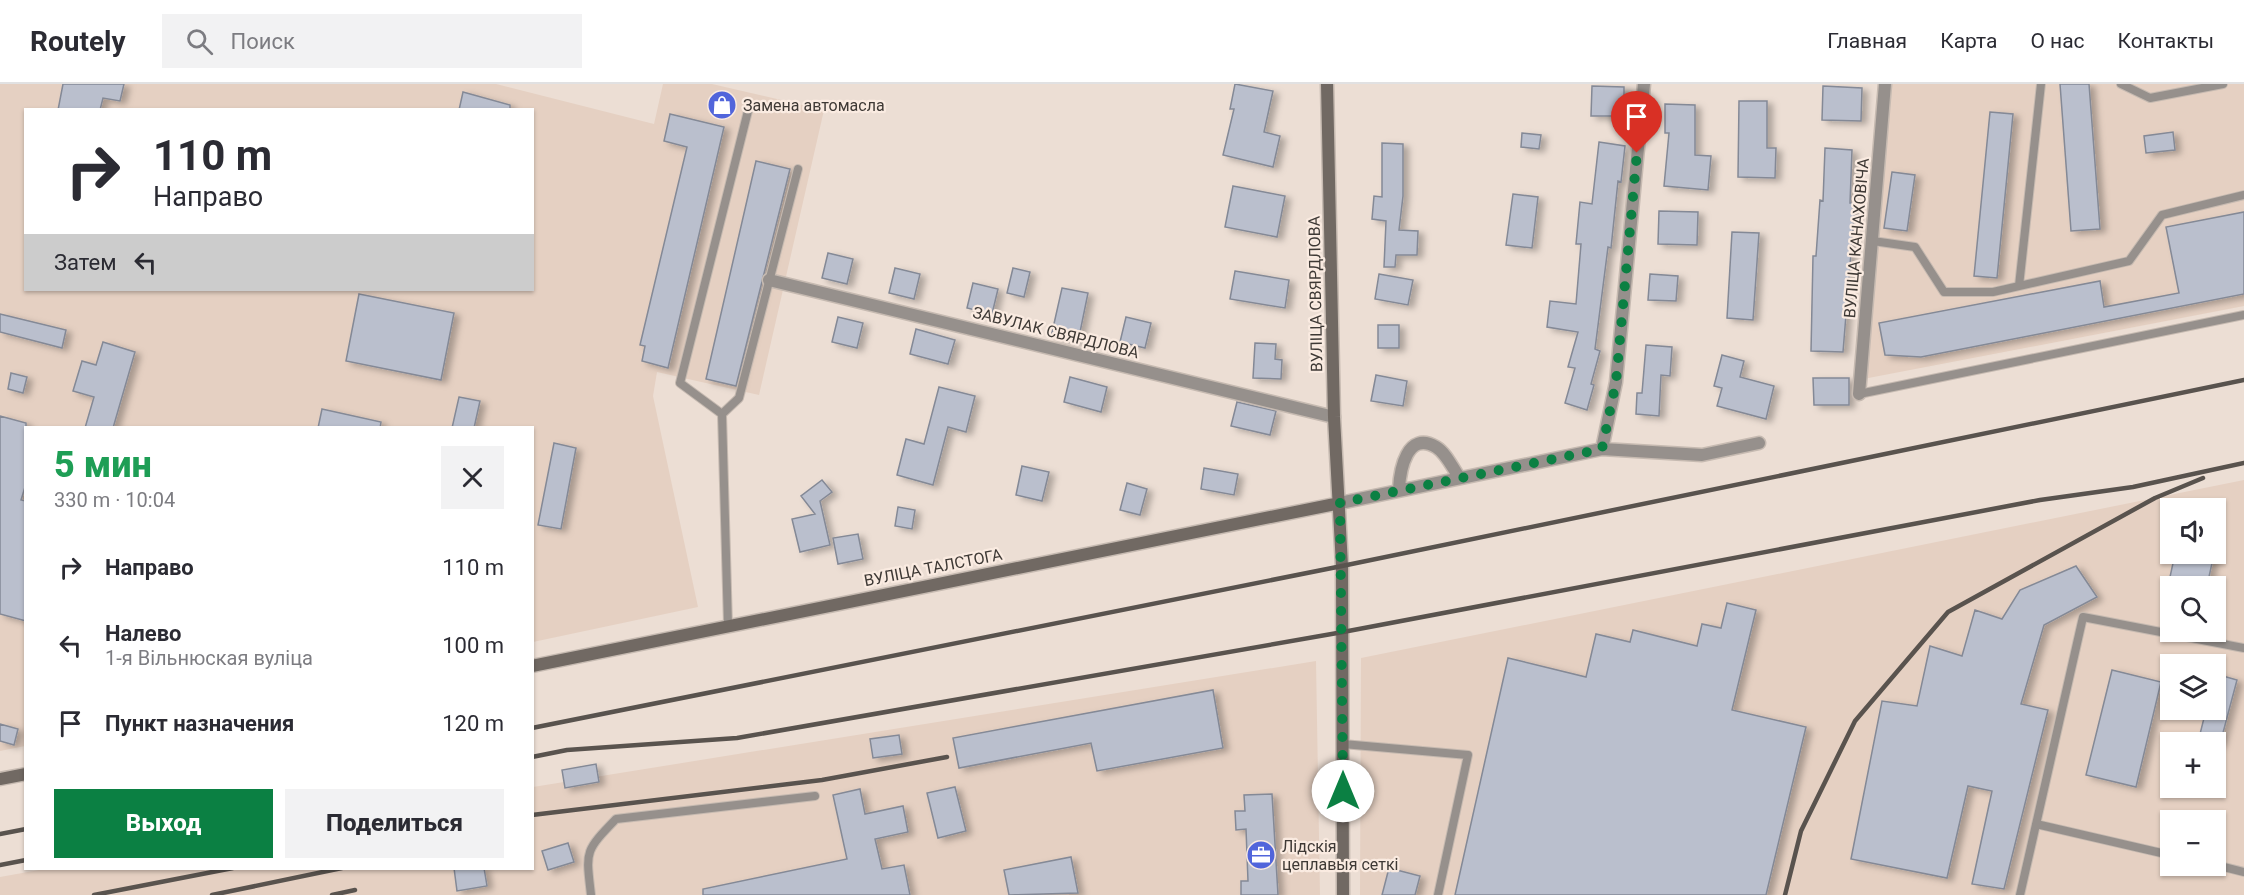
<!DOCTYPE html>
<html lang="ru">
<head>
<meta charset="utf-8">
<style>
  :root { --surface:#fff; --page:#f2f2f3; --text:#2b2b33; --muted:#7c7c81; --line:#e1e1e2; --accent:#0b8043 }
  body { margin:0; font-family:Roboto,sans-serif; background:var(--page); color:var(--text); height:100vh; display:flex; flex-direction:column; font-size:22px; white-space:nowrap }
  * { box-sizing:border-box; margin:0 }
  p { font-size:20px; color:var(--muted) }
  .icon { flex:none; width:33px; height:33px; fill:none; stroke:currentColor; stroke-width:2; stroke-linecap:round; stroke-linejoin:round }
  .map { position:relative; flex:1; overflow:hidden }
  .drawer { position:absolute; left:24px; top:342px; width:510px; height:444px; display:flex; flex-direction:column; background:var(--surface); border-radius:0px; box-shadow:0 2px 4px #0004 }
  .drawer>* { flex:none }
  .hud { position:absolute; left:24px; top:24px; width:510px; height:183px; border-radius:0px; box-shadow:0 2px 4px #0004; background:#fff; color:var(--text); overflow:hidden }
  .controls { position:absolute; left:2160px; top:414px; display:grid; gap:12px }
  .controls a { display:grid; place-items:center; width:66px; height:66px; border-radius:0px; background:var(--surface); box-shadow:0 2px 4px #0004; font-size:30px }
  .pin { position:absolute; display:grid; place-items:center; width:51px; height:51px; color:#fff; margin:-62px -26px; border-radius:50% 50% 50% 0; rotate:-45deg; box-shadow:0 0 6px #0007 }
  .pin .icon { rotate:45deg }
  .me { position:absolute; width:66px; margin:-33px; rotate:0deg; stroke-linejoin:round; filter:drop-shadow(0 0 4px #0008) }
  .turn { display:flex; align-items:center; gap:21px; height:126px; padding:0 30px; font-size:27px }
  .turn .icon { width:78px; height:78px; stroke-width:2.5 }
  .turn b { display:block; font-size:42px; line-height:51px }
  .then { display:flex; align-items:center; height:57px; padding:0 30px; background:#0003; gap:12px; font-size:22px }
  .round { display:grid; place-items:center; flex:none; width:63px; height:63px; border-radius:0px; background:var(--page) }
  .head { display:flex; align-items:center; justify-content:space-between; height:102px; padding:0 30px }
  h1 { font-size:36px; font-weight:800; line-height:45px; color:#1e9e55 }
  .primary-button { display:flex; gap:12px; margin-top:auto; padding:12px 30px }
  .primary-button a { flex:1; height:69px; border-radius:0px; background:var(--accent); color:#fff; font-size:24px; font-weight:800; line-height:69px; text-align:center }
  .primary-button a+a { background:var(--page); color:var(--text) }
  ul { padding:0; list-style:none }
  li { display:flex; align-items:center; gap:18px; height:78px; padding:0 30px }
  li div { flex:1 }
  li b { display:block; font-size:22px }
  li em { font-style:normal }
  header { display:flex; align-items:center; gap:36px; box-sizing:border-box; height:84px; padding:0 30px; background:var(--surface); border-bottom:2px solid var(--line) }
  header strong { font-size:28px }
  nav { display:flex; gap:33px; margin-inline-start:auto; font-size:21px }
  .search { width:420px; height:54px; background:var(--page); display:flex; align-items:center; gap:15px; box-sizing:border-box; padding:0 21px; border-radius:0px; color:var(--muted); font-size:22px }
  .map>svg:first-child { display:block }
  .built { fill:#e5d0c2; fill-rule:evenodd }
  .building { fill:#babfcd; stroke:#848996; stroke-width:1.5; filter:url(#shadow) }
  .lines { fill:none; stroke-linecap:round; stroke-linejoin:round }
  .lane-casing { stroke:#c6bab1; stroke-width:10 }
  .street-casing { stroke:#c6bab1; stroke-width:15 }
  .secondary-casing { stroke:#c6bab1; stroke-width:15 }
  .lane { stroke:#96908c; stroke-width:8 }
  .street { stroke:#96908c; stroke-width:12 }
  .secondary { stroke:#716963; stroke-width:12 }
  .rail { stroke:#59534e; stroke-width:4.5 }
  .route { stroke:#0b8043; stroke-width:10; stroke-dasharray:0 18 }
  .labels { text-anchor:middle; stroke-width:4.5; stroke-linejoin:round; paint-order:stroke }
  .poi-label { font-size:16px; fill:#3e3935; stroke:#faebe1; text-anchor:start }
  .street-label { font-size:16px; fill:#3e3935; stroke:#faebe1 }
</style>
</head>
<body>
<header>
<strong>Routely</strong>
<div class="search"><svg class="icon" aria-label="search" viewBox="0 0 24 24"><circle cx="10" cy="10" r="6"/><path d="M15 15l6 6"/></svg>Поиск</div>
<nav><a>Главная</a><a>Карта</a><a>О нас</a><a>Контакты</a></nav>
</header>
<div class="map">
<svg width="2244" height="811" viewBox="0 0 2244 811">
  <defs>
    <filter id="shadow"><feDropShadow dx="5.5" dy="3" stdDeviation="3" flood-color="#0004"/></filter>
  </defs>
  <rect width="100%" height="100%" fill="#ecded4"/>
  <path class="built" d="M 0,0 L 496,0 L 654,40 L 663,0 L 712,0 L 824,26 L 759,311 L 657,288 L 653,312 L 698,523 L 533,558 L 532,344 L 26,344 L 25,662 L 0,667 ZM 26,26 L 532,26 L 532,206 L 26,206 Z
    M 1889,0 L 2244,0 L 2244,222 L 1858,296 Z
    M 2244,396 L 2244,811 L 1360,811 L 1361,574 ZM 2170,424 L 2216,424 L 2216,470 L 2170,470 ZM 2170,502 L 2216,502 L 2216,548 L 2170,548 ZM 2170,580 L 2216,580 L 2216,626 L 2170,626 ZM 2170,658 L 2216,658 L 2216,704 L 2170,704 ZM 2170,736 L 2216,736 L 2216,782 L 2170,782 Z
    M 1316,577 L 1320,811 L 0,811 L 0,793 L 50,784 L 532,784 L 533,703 Z"/>
  <path class="building" d="M 63,0 L 124,0 L 120,17 L 103,14 L 100,26 L 58,26 Z
    M 1235,0 L 1273,7 L 1264,48 L 1280,52 L 1273,83 L 1223,71 L 1234,25 L 1230,25 Z
    M 2060,0 L 2089,0 L 2100,145 L 2071,147 Z
    M 1592,2 L 1624,3 L 1624,32 L 1591,32 Z
    M 1823,2 L 1862,4 L 1861,37 L 1822,36 Z
    M 463,8 L 510,21 L 510,26 L 459,26 Z
    M 1739,17 L 1767,17 L 1767,64 L 1776,64 L 1775,94 L 1738,93 Z
    M 1665,20 L 1695,21 L 1695,71 L 1711,72 L 1708,106 L 1664,102 L 1669,49 L 1665,49 Z
    M 1990,28 L 2013,30 L 1997,194 L 1974,192 Z
    M 670,30 L 724,43 L 668,284 L 642,277 L 645,262 L 640,261 L 687,63 L 664,57 Z
    M 2173,48 L 2175,66 L 2146,69 L 2144,52 Z
    M 1522,49 L 1541,51 L 1539,65 L 1521,63 Z
    M 1599,58 L 1625,62 L 1621,98 L 1618,97 L 1611,164 L 1608,163 L 1595,265 L 1600,267 L 1591,300 L 1594,301 L 1587,326 L 1565,319 L 1575,284 L 1568,283 L 1578,248 L 1547,243 L 1550,217 L 1576,220 L 1581,160 L 1576,160 L 1580,118 L 1592,120 Z
    M 1382,59 L 1403,60 L 1403,112 L 1399,146 L 1418,147 L 1417,171 L 1396,171 L 1395,183 L 1384,183 L 1386,137 L 1372,135 L 1374,112 L 1382,113 Z
    M 1825,64 L 1852,66 L 1850,119 L 1855,119 L 1843,268 L 1811,267 L 1813,172 L 1816,172 L 1820,116 L 1823,117 Z
    M 756,77 L 790,85 L 736,302 L 706,295 Z
    M 1892,88 L 1915,91 L 1907,147 L 1884,144 Z
    M 1233,102 L 1285,112 L 1277,153 L 1225,143 Z
    M 1513,110 L 1538,113 L 1532,164 L 1506,161 Z
    M 1659,127 L 1698,128 L 1697,161 L 1658,160 Z
    M 2244,128 L 2244,210 L 1921,273 L 1885,271 L 1879,239 L 2100,197 L 2104,223 L 2179,209 L 2166,143 Z
    M 1732,148 L 1759,149 L 1753,236 L 1727,234 Z
    M 828,169 L 853,175 L 847,200 L 822,194 Z
    M 895,184 L 920,190 L 914,215 L 889,209 Z
    M 1013,184 L 1030,188 L 1024,213 L 1007,209 Z
    M 1235,187 L 1289,196 L 1285,224 L 1230,215 Z
    M 1379,190 L 1413,196 L 1408,221 L 1375,215 Z
    M 1650,190 L 1678,192 L 1676,217 L 1648,216 Z
    M 973,199 L 998,205 L 992,230 L 967,224 Z
    M 1062,204 L 1088,209 L 1078,258 L 1051,253 Z
    M 359,210 L 454,229 L 441,296 L 346,277 Z
    M 0,230 L 66,246 L 62,264 L 0,248 Z
    M 838,233 L 863,239 L 857,264 L 832,258 Z
    M 1126,233 L 1151,239 L 1145,264 L 1120,258 Z
    M 1378,241 L 1399,241 L 1399,264 L 1378,264 Z
    M 916,245 L 955,256 L 948,280 L 910,270 Z
    M 103,258 L 135,268 L 113,344 L 85,344 L 94,313 L 73,307 L 82,277 L 96,281 Z
    M 1255,259 L 1276,260 L 1275,275 L 1282,276 L 1281,295 L 1253,294 Z
    M 1646,261 L 1672,263 L 1670,292 L 1661,291 L 1659,332 L 1636,330 L 1637,309 L 1642,309 Z
    M 1722,271 L 1744,277 L 1740,293 L 1774,302 L 1766,335 L 1717,322 L 1722,304 L 1714,302 Z
    M 11,289 L 27,293 L 23,309 L 8,305 Z
    M 1376,291 L 1407,297 L 1403,322 L 1371,317 Z
    M 1070,293 L 1107,303 L 1101,328 L 1064,318 Z
    M 1813,294 L 1849,294 L 1849,321 L 1814,321 Z
    M 939,303 L 975,312 L 966,348 L 948,343 L 933,401 L 897,391 L 906,355 L 924,360 Z
    M 459,313 L 480,317 L 474,344 L 452,344 Z
    M 1237,318 L 1276,327 L 1270,351 L 1231,342 Z
    M 322,325 L 381,338 L 380,344 L 318,344 Z
    M 0,332 L 26,339 L 26,400 L 21,416 L 26,417 L 26,537 L 0,530 Z
    M 554,359 L 576,364 L 561,445 L 538,441 Z
    M 1022,382 L 1049,388 L 1042,417 L 1016,411 Z
    M 1204,384 L 1238,390 L 1234,411 L 1201,405 Z
    M 822,396 L 832,408 L 820,417 L 830,461 L 800,468 L 792,435 L 815,430 L 801,412 Z
    M 1127,399 L 1147,405 L 1140,431 L 1120,426 Z
    M 898,423 L 915,426 L 912,445 L 895,442 Z
    M 858,450 L 863,475 L 838,480 L 833,454 Z
    M 2175,470 L 2214,470 L 2207,502 L 2168,502 Z
    M 2076,482 L 2097,513 L 2044,541 L 2021,620 L 2048,626 L 2004,805 L 1972,800 L 1992,707 L 1968,702 L 1947,794 L 1851,775 L 1882,617 L 1917,622 L 1930,562 L 1962,572 L 1975,526 L 2002,535 L 2020,506 Z
    M 1727,519 L 1756,526 L 1732,626 L 1806,643 L 1766,811 L 1455,811 L 1508,574 L 1586,593 L 1596,550 L 1630,558 L 1633,546 L 1697,562 L 1702,540 L 1721,544 Z
    M 2112,586 L 2161,598 L 2136,703 L 2086,691 Z
    M 2216,590 L 2237,596 L 2220,660 L 2198,658 L 2206,626 L 2216,626 Z
    M 1213,606 L 1223,664 L 1097,687 L 1091,659 L 959,684 L 953,654 Z
    M 0,640 L 18,645 L 14,661 L 0,657 Z
    M 899,651 L 902,670 L 873,674 L 870,655 Z
    M 596,680 L 599,698 L 565,704 L 562,686 Z
    M 955,703 L 966,747 L 938,754 L 927,709 Z
    M 860,705 L 865,730 L 903,722 L 908,748 L 875,755 L 882,785 L 904,781 L 910,811 L 703,811 L 703,805 L 847,775 L 833,711 Z
    M 1272,710 L 1278,811 L 1241,811 L 1241,797 L 1248,797 L 1246,745 L 1236,746 L 1235,727 L 1245,727 L 1244,711 Z
    M 568,759 L 574,778 L 548,786 L 542,767 Z
    M 1071,773 L 1078,809 L 1009,811 L 1004,786 Z
    M 454,784 L 484,784 L 487,802 L 457,807 Z
    M 1389,784 L 1420,792 L 1415,811 L 1382,811 Z"/>
  <g class="lines">
    <g class="lane-casing">
      <path id="lane" d="M 2121,0 L 2150,14 L 2223,0
        M 1873,157 L 1915,163 L 1944,208 L 1993,208 L 2129,177 L 2162,131 L 2244,111
        M 2019,202 L 2041,0
        M 1859,310 L 2244,231
        M 722,330 L 680,299 L 748,27
        M 728,541 L 722,330 L 739,314 L 798,85
        M 1343,660 L 1468,671 L 1438,811
        M 2036,740 L 2170,771
        M 2216,781 L 2244,788
        M 591,811 C 586,767 584,768 616,735 L 815,712
        M 2020,811 L 2083,533 L 2244,564"/>
    </g>
    <g class="street-casing">
      <path id="street" d="M 769,196 L 1334,333
        M 1859,310 L 1885,0
        M 1602,365 L 1616,298 L 1644,0
        M 1399,405 C 1400,386 1407,346 1436,363 C 1446,369 1452,383 1459,393
        M 1340,419 L 1602,365 L 1702,371 L 1759,359"/>
    </g>
    <g class="secondary-casing">
      <path id="secondary" d="M 1327,0 L 1334,333 L 1342,482 L 1343,811
        M 532,582 L 1340,419
        M 0,695 L 26,690"/>
    </g>
    <use href="#lane" class="lane"/>
    <use href="#street" class="street"/>
    <use href="#secondary" class="secondary"/>
    <path class="rail" d="M 532,644 L 1342,482 L 2244,296
      M 532,673 L 567,666 L 737,654 L 1343,548 L 2040,416 L 2133,403 L 2244,379
      M 532,731 L 822,696 L 947,673
      M 0,750 L 26,745
      M 0,781 L 26,776
      M 94,811 L 233,784
      M 212,811 L 342,784
      M 332,811 L 355,806
      M 1785,811 L 1801,747 L 1855,637 L 1948,528 L 2155,414 L 2203,394"/>
  </g>
  <g class="lines">
    <path class="route" d="M 1343,707 L 1340,419 L 1602,365 L 1616,298 L 1637,69"/>
  </g>
  <defs>
    <g id="shop-disc" transform="scale(1.5)"><circle r="9.5" fill="#5165db" stroke="#faebe1"/><path d="M-5-2.5h2.3a2.7 3.5 0 0 1 5.4 0H5L5.5 6h-11ZM-1.5-2.5h3a1.5 2.3 0 0 0-3 0Z" fill="#fff"/></g>
    <g id="office-disc" transform="scale(1.5)"><circle r="9.5" fill="#5165db" stroke="#faebe1"/><path d="M-6-3h4V-5.5h4V-3h4V5H-6ZM-1-4.5V-3h2v-1.5ZM-6 0V1H6V0Z" fill="#fff"/></g>
  </defs>
  <g fill-rule="evenodd">
    <use href="#shop-disc" x="722" y="21"/>
    <use href="#office-disc" x="1261" y="771"/>
  </g>
  <g class="labels">
    <g class="poi-label">
      <text x="743" y="27">Замена автомасла</text>
      <text x="1282" y="768">Лідскія<tspan x="1282" dy="18">цеплавыя сеткі</tspan></text>
    </g>
    <g class="street-label">
      <text transform="translate(1856 154) rotate(-85)" y="6">ВУЛІЦА КАНАХОВІЧА</text>
      <text transform="translate(1315 210) rotate(-91)" y="6">ВУЛІЦА СВЯРДЛОВА</text>
      <text transform="translate(1056 248) rotate(14)" y="6">ЗАВУЛАК СВЯРДЛОВА</text>
      <text transform="translate(933 483) rotate(-11)" y="6">ВУЛІЦА ТАЛСТОГА</text>
    </g>
  </g>
</svg>
<div class="controls">
<a><svg class="icon" aria-label="sound" viewBox="0 0 24 24"><path d="M4 9h4l5-4v14l-5-4H4zM17 9q2 3 0 6"/></svg></a>
<a><svg class="icon" aria-label="search" viewBox="0 0 24 24"><circle cx="10" cy="10" r="6"/><path d="M15 15l6 6"/></svg></a>
<a><svg class="icon" aria-label="layers" viewBox="0 0 24 24"><path d="M12 4l9 5-9 5-9-5zM3 14l9 5 9-5"/></svg></a>
<a>+</a>
<a>−</a>
</div>
<div class="pin" style="left:1637px;top:69px;background:#d93025"><svg class="icon" aria-label="arrive" viewBox="0 0 24 24"><path d="M6 21V4h12l-3 4 3 4H6"/></svg></div>
<svg class="me" style="left:1343px;top:707px" viewBox="-20 -20 40 40"><circle r="19" fill="#fff"/><path d="M0-13L10 11 0 6-10 11z" fill="#0b8043"/></svg>
<div class="hud">
<div class="turn"><svg class="icon" aria-label="right" viewBox="0 0 24 24"><path d="M7 20v-9h11M14 6l5 5-5 5"/></svg><div><b>110 m</b>Направо</div></div>
<div class="then">Затем<svg class="icon" aria-label="left" viewBox="0 0 24 24"><path d="M17 20v-9H6M10 6l-5 5 5 5"/></svg></div>
</div>
<section class="drawer">
<div class="head"><div><h1>5 мин</h1><p>330 m · 10:04</p></div><a class="round"><svg class="icon" aria-label="close" viewBox="0 0 24 24"><path d="M6 6l12 12M18 6L6 18"/></svg></a></div>
<ul>
<li><svg class="icon" aria-label="right" viewBox="0 0 24 24"><path d="M7 20v-9h11M14 6l5 5-5 5"/></svg><div><b>Направо</b></div><em>110 m</em></li>
<li><svg class="icon" aria-label="left" viewBox="0 0 24 24"><path d="M17 20v-9H6M10 6l-5 5 5 5"/></svg><div><b>Налево</b><p>1-я Вільнюская вуліца</p></div><em>100 m</em></li>
<li><svg class="icon" aria-label="arrive" viewBox="0 0 24 24"><path d="M6 21V4h12l-3 4 3 4H6"/></svg><div><b>Пункт назначения</b></div><em>120 m</em></li>
</ul>
<div class="primary-button"><a>Выход</a><a>Поделиться</a></div>
</section>
</div>
</body>
</html>
